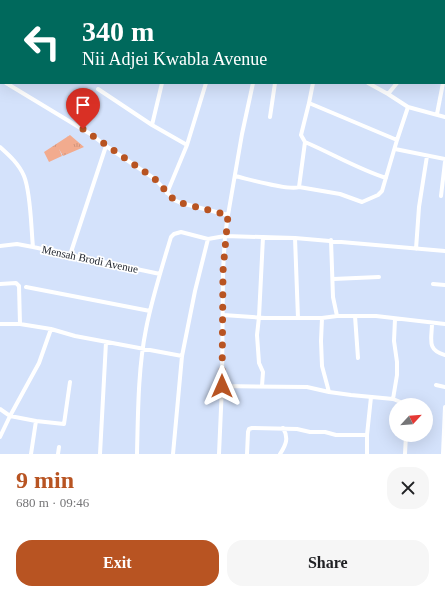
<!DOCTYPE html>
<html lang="en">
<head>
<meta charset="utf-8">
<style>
  :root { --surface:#fff; --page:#f6f6f6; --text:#202124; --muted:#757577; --accent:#b85422 }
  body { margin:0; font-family:"Times New Roman",serif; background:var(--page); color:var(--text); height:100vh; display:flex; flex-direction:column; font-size:15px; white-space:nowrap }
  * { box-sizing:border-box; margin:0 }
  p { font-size:13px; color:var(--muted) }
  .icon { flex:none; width:22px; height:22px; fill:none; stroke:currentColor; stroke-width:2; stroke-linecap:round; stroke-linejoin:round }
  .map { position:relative; height:454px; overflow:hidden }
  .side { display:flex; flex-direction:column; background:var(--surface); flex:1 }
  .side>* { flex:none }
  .hud { position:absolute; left:0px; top:0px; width:445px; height:84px; box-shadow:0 4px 16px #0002; background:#00695c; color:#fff; overflow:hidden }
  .needle { width:26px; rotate:64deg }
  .tools { position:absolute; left:389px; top:398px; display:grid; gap:8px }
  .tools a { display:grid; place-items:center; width:44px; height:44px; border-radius:50%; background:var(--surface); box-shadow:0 4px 16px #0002; font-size:20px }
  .pin { position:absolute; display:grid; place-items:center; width:34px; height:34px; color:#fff; margin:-41px -17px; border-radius:50% 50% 50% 0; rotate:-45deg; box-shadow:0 0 4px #0007 }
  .pin .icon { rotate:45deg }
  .me { position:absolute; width:44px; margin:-22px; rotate:0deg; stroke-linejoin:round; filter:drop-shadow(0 0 3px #0008) }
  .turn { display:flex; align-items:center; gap:14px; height:84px; padding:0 16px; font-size:18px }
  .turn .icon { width:52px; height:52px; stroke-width:2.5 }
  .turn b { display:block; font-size:28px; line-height:34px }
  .round { display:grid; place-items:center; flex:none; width:42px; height:42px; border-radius:16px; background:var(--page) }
  .overview { display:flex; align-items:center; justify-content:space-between; height:68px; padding:0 16px }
  h1 { font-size:24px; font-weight:800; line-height:30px; color:var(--accent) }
  .cta { display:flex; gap:8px; margin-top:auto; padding:8px 16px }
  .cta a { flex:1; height:46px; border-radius:16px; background:var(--accent); color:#fff; font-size:16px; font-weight:800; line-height:46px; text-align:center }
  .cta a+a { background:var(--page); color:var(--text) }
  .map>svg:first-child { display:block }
  .grass { fill:url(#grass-tufts) }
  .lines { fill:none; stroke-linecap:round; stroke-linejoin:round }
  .minor { stroke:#fff; stroke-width:4 }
  .route { stroke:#b85422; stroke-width:7; stroke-dasharray:0 12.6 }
  .labels { text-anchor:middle; stroke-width:3.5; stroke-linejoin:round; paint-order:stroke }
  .street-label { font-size:11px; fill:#21262f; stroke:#fff }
</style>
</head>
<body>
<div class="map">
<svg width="445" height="454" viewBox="0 0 445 454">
  <defs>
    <pattern id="grass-tufts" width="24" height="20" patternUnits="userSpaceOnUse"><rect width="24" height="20" fill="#f2ab8e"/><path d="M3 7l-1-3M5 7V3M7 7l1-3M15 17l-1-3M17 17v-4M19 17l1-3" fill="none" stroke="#cf937b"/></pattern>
  </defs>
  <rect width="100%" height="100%" fill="#d4e2fb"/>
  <path class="grass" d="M 70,135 L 84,147 L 63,156 L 59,149 L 62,156 L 49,162 L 44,152 Z"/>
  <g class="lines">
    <path class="minor" d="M 131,0 L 135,1
      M 381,0 L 386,1
      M 11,1 L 12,0
      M 175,1 L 175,0
      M 229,1 L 229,0
      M 270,1 L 270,0
      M 288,1 L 288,0
      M 323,1 L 323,0
      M 417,1 L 418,0
      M 0,13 L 1,14
      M 444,38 L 445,38
      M 0,54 L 1,50
      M 444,64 L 445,64
      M 444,78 L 445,69
      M 0,79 L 1,80
      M 6,83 L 92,135 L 106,146 L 155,179 L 174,200 L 181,203 L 228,215
      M 313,83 L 309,103 L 397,140
      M 368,83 L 388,94 L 408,107 L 445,117
      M 98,89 L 152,125 L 187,145 L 167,193
      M 388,94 L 397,83
      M 437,114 L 443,83
      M 270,117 L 275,83
      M 152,125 L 162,83
      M 305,142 C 333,154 358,169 386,178
      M 187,145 L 206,83
      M 0,147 C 9,155 19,164 24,176 C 31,193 31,228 33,247 L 160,274
      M 395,149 L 445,159
      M 235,176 C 248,179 290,191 299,187 L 305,142 L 301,135 L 309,103
      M 299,187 L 340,194 L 362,202 L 378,195 L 382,191 L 397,140 L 408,107
      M 441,196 L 445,162
      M 295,238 L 298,318
      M 331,240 L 333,297 L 337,316
      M 0,246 L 17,244 L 33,247
      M 416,249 L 419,207 L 427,156
      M 70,255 L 106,146
      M 333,279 L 379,277
      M 0,284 L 16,283 L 19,286 L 20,324
      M 433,284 L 445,285
      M 26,287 L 150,311
      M 223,315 L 265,318 L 322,318 L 337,316 L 376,316 L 445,324
      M 355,316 L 358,358
      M 322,318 L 321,341 L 322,366 L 329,392
      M 432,323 C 432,339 426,350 445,355
      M 0,324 L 20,324 L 51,329 L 75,336 L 182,356
      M 436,385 L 445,387
      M 222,386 L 307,387 L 329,392 L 351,395 L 393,399 L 403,403 L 405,405
      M 262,386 L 263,372 L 259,363 L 257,335 L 259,317 L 263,237
      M 393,399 L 397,375 L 397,362 L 394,341 L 395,319
      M 0,409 L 10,416 L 36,421 L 31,454
      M 36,421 L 64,424 L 70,382
      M 0,437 L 10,416 L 39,363 L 51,329
      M 58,454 L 59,447
      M 100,454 L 106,342
      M 137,454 C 138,413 138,369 146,329 C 152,298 162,267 171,237 L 174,234 L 181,232 L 208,239 L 225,236 L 295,238 L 445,251
      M 173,454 L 182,356 L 195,291 L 208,239
      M 219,454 L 222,386 L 223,271 L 225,236 L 228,215 L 242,134 L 253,83
      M 247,454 L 248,432 L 249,429 L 252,428 L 297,429 L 310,432 L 325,432 L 336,435 L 367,435
      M 280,454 C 286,445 289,438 283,428
      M 367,454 L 367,435 L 371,397
      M 405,454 L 406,435
      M 443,454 L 445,407"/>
  </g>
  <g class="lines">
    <path class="route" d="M 83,129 L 155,179 L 174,200 L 181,203 L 228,215 L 223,271 L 222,386"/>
  </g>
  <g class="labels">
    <g class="street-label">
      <text transform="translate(90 259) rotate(12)" y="4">Mensah Brodi Avenue</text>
    </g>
  </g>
</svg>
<div class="tools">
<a><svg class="needle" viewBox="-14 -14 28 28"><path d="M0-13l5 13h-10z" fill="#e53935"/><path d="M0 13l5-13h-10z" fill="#757577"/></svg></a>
</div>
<div class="pin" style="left:83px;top:129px;background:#d93025"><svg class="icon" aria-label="arrive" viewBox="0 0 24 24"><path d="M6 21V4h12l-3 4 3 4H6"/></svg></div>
<svg class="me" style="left:222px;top:386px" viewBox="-20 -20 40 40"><path d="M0-17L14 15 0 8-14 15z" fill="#b85422" stroke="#fff" stroke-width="4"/></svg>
<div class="hud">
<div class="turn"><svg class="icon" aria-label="left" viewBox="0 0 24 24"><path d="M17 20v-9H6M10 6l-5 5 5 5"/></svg><div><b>340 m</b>Nii Adjei Kwabla Avenue</div></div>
</div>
</div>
<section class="side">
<div class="overview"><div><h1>9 min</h1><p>680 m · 09:46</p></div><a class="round"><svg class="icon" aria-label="close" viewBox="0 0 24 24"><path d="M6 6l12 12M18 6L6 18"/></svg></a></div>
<div class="cta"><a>Exit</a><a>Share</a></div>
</section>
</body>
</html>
